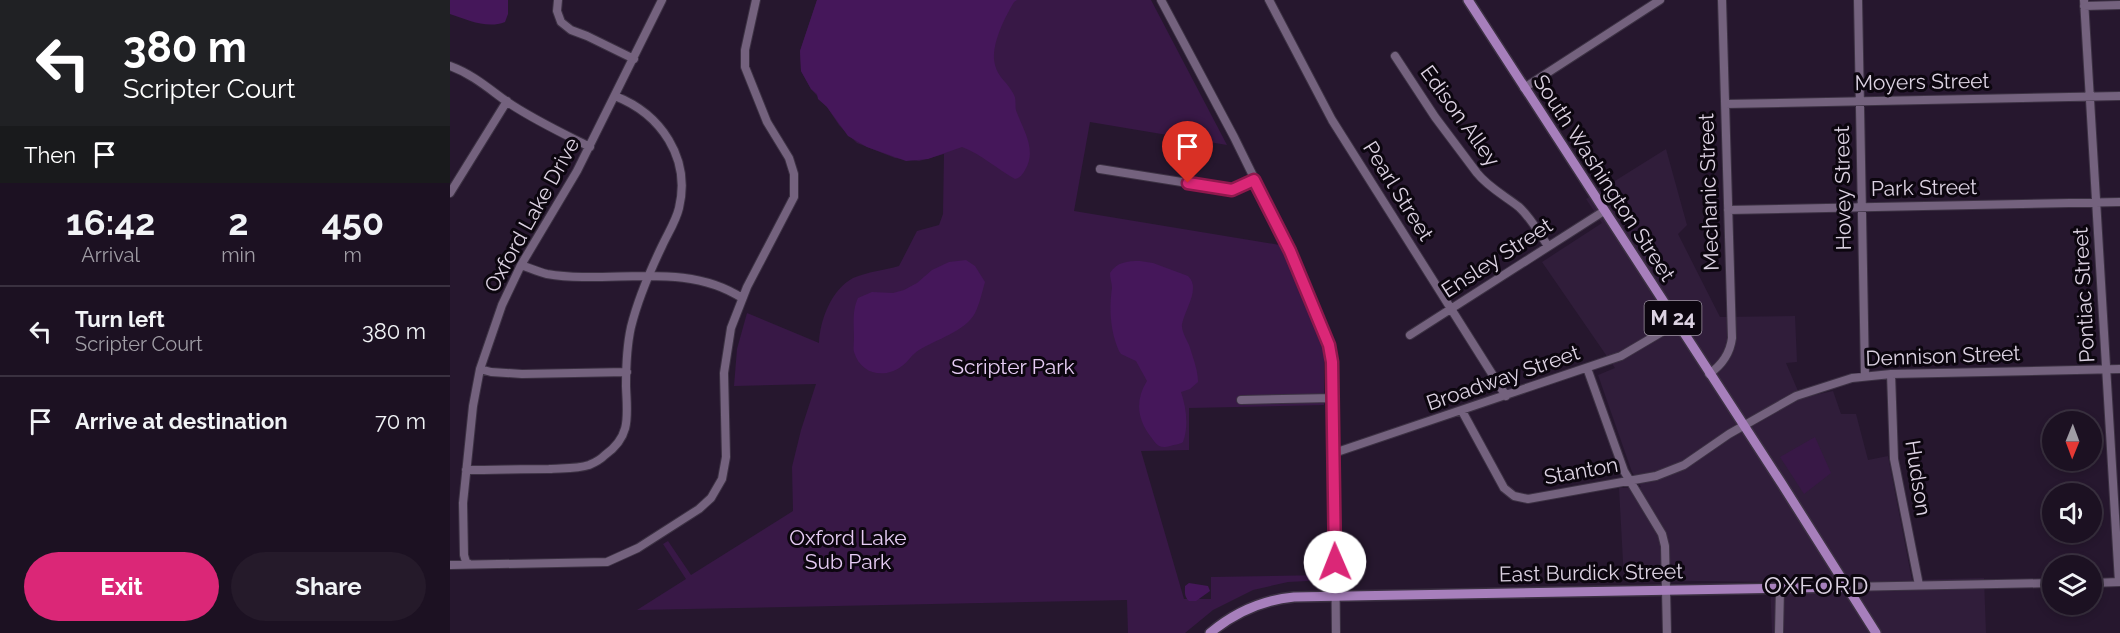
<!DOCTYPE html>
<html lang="en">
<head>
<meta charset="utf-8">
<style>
  :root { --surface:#1c1122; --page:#251a2a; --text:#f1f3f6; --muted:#a09da5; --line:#3a3140; --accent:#db2777 }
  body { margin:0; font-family:Raleway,sans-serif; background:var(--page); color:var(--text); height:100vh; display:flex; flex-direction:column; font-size:22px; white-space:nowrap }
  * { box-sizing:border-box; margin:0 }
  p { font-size:20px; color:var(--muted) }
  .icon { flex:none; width:33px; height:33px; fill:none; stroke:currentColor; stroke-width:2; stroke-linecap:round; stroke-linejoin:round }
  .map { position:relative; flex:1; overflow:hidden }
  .drawer { display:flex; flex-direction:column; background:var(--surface); width:450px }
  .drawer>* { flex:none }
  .guide { background:#202124; color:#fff; overflow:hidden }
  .needle { width:39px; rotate:181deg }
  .controls { position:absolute; left:1592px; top:411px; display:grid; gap:12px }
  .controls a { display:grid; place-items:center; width:60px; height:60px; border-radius:50%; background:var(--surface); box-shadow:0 3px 9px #0003,0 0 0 2px var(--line); font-size:30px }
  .pin { position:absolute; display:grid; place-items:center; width:51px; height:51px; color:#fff; margin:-62px -26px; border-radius:50% 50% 50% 0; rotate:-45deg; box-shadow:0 0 6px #0007 }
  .pin .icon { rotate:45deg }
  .me { position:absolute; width:66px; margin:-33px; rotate:359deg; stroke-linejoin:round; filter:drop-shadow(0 0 4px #0008) }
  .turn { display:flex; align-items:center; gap:21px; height:126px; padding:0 24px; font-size:27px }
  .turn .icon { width:78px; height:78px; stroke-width:2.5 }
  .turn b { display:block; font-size:42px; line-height:51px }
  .then { display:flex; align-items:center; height:57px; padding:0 24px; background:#0003; gap:12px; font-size:22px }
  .eta { display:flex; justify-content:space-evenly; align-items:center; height:102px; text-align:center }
  .eta b { font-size:36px; font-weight:700; line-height:42px }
  .primary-button { display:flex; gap:12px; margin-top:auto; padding:12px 24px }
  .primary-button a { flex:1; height:69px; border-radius:36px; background:var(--accent); color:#fff; font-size:24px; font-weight:700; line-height:69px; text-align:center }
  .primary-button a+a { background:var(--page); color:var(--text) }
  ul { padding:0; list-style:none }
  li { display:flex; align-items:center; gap:18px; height:90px; padding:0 24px; border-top:2px solid var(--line) }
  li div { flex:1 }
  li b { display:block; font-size:22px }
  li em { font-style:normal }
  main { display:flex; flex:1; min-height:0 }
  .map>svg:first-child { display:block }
  .built { fill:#301d3a }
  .green { fill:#381846 }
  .water { fill:#45175a }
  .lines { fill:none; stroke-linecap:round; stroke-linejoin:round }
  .minor-casing { stroke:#3c3143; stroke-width:10 }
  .major-casing { stroke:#3c3143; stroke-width:12 }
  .minor { stroke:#74627e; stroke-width:8 }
  .major { stroke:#a77fbc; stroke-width:9 }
  .route-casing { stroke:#8e194d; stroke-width:15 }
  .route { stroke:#db2777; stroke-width:10 }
  .labels { text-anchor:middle; stroke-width:6; stroke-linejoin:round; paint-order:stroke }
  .shield { fill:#0c060f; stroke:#9e95a3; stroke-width:1.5 }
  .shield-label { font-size:20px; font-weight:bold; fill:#dcd2e2 }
  .street-label { font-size:21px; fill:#dcd2e2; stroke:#0c060f }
  .park-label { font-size:21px; fill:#e6ccf4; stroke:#0c060f }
  .quarter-label { font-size:24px; letter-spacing:1.5px; fill:#dcd2e2; stroke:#0c060f }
</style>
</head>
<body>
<main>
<section class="drawer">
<div class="guide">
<div class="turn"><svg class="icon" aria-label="left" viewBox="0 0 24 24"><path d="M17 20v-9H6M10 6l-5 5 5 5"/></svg><div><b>380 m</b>Scripter Court</div></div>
<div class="then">Then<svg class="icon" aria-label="arrive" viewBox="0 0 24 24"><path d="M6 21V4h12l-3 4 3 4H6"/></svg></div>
</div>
<div class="eta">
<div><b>16:42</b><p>Arrival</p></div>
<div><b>2</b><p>min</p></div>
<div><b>450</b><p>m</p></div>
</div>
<ul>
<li><svg class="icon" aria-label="left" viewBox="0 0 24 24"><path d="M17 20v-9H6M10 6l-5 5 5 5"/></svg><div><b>Turn left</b><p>Scripter Court</p></div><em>380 m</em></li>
<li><svg class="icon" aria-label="arrive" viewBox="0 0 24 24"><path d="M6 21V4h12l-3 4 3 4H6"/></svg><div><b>Arrive at destination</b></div><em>70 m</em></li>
</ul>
<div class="primary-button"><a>Exit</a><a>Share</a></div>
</section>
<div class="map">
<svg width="1670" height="633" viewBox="0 0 1670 633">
  <rect width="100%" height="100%" fill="#26172e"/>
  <path class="built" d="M 1216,149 L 1237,225 L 1228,234 L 1270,317 L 1345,316 L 1347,362 L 1336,363 L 1351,398 L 1383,391 L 1391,414 L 1406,414 L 1418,460 L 1438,456 L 1462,580 L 1534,578 L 1536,633 L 1322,633 L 1320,582 L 1174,580 L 1169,488 L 1191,487 L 1182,472 L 1148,375 L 1165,368 L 1092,262 L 1152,223 L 1136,199 Z"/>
  <path class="green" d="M 367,0 L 701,0 L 777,145 L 640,122 L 624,211 L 830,245 L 868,321 L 874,321 L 874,405 L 739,408 L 739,450 L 691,451 L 734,599 L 761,599 L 761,577 L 876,575 L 876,580 L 838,582 L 803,590 L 763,610 L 735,633 L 678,633 L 677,600 L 187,610 L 236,579 L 213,544 L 218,541 L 241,575 L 343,511 L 342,467 L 351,430 L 366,384 L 284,386 L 287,349 L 297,313 L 369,343 C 370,320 381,290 403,278 C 417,272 435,270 449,266 L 467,231 L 489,225 L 493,214 L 494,154 L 469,161 L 445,158 L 407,143 L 389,125 L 377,107 L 361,89 L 351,71 L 350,51 Z
    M 1365,437 L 1381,473 L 1354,494 L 1330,457 Z"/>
  <path class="water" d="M 0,0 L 58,0 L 58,14 L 55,22 C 37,29 18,20 0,14 Z
    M 367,0 L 567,0 L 564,2 C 555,17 543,41 544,59 C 546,78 557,80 564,95 C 567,101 564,107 567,113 C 574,131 587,151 575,170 C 572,175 570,178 565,179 C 547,169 531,154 512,147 L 478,159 L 456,161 L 417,147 L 398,136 L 377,107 L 368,99 L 367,94 L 361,89 L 351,71 L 350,51 Z
    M 516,260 L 525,266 L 535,282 C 532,292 530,303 525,313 C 516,331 485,340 469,350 C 462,354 458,362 452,366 C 435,379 411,375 404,352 C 403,348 404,343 404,339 C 404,326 402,310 408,298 L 422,292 L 443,293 L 454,290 L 467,283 L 482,270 L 499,262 Z
    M 690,261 L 703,263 L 738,276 C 751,288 735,309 732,324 C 731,333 739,342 741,351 C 744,361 748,371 748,382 L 740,389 L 731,392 C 736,407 739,426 733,442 C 729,445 725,444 720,446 C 709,449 707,445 701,437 C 687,419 685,400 697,381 L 686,361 L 671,354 L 669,351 C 660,331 659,308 662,288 C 662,283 660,279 660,273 C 667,262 677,261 690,261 Z
    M 739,583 L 758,586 L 760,591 L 746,601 L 739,601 C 734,596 735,592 735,586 Z"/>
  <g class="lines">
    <g class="minor-casing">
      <path id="minor" d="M 108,0 L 107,11 L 111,22 L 121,30 L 137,36 L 184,59
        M 711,0 L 784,137 L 840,251 L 879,345 L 882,362 L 884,453 L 886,633
        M 819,0 L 882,120 L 1056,396
        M 1408,0 L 1415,376
        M 1634,0 L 1669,582
        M 1634,6 L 1670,5
        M 945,56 L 985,117 L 1027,173 C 1038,187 1055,196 1069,207 C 1081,218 1089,233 1098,246
        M 0,66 C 22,74 38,88 56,101 C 82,119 112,133 140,147
        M 1074,88 L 1210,0
        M 1275,104 L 1670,96
        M 650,169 L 782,190 L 805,180
        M 0,193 L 57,101
        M 1278,210 L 1670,202
        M 71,265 C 80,268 88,272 97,274 C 161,285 234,260 292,298
        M 960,335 L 1154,211
        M 1137,368 L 1174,471 L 1212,534 L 1215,546 L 1217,633
        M 30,369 L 41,372 L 72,374 L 177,372
        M 1259,374 C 1272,365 1280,354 1282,338 L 1272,0
        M 1441,374 L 1444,459 L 1469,585
        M 791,400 L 883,398
        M 1012,411 L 1054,488 L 1064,496 L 1078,499 L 1206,476 L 1234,465 L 1279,434 L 1346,396 L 1402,378 L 1441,374 L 1670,369
        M 884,453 L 1171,356 L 1227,323
        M 16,470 C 44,470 71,469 99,469 C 111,468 127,469 139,465 C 144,463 151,459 155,455 C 182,436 177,415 176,386 C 176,367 177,345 181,327 C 188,299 200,271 212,246 C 218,233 226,221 229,208 C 241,158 211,114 165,96
        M 19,564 L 16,562 L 14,555 L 13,503 L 23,406 L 30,369 L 52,305 L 71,265 L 127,171 L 212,0
        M 0,565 L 157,562 L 188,548 L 249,509 L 261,498 L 272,479 L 276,457 L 274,373 L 281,328 L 297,287 L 344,197 L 344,174 L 339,158 L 317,122 L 295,67 L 295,50 L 306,0
        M 1641,583 L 1670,582
        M 1396,587 L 1602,583
        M 1329,633 L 1330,588"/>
    </g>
    <g class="major-casing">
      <path id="major" d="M 1018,0 L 1332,484 L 1426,633
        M 760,633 C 784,613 812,600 844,597 L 1396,587"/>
    </g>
    <use href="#minor" class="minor"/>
    <use href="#major" class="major"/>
  </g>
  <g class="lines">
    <g class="route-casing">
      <path id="route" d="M 738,183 L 782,190 L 804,180 L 840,251 L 879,345 L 882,362 L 885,562"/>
    </g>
    <use href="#route" class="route"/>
  </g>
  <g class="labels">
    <rect class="shield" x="1194.5" y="301" width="57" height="34" rx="4.5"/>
    <g class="shield-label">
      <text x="1223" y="325">M 24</text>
    </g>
    <g class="street-label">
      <text transform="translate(1472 82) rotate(-1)" y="7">Moyers Street</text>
      <text transform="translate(1010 116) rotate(54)" y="7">Edison Alley</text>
      <text transform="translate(1154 178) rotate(57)" y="7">South Washington Street</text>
      <text transform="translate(1393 188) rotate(-91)" y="7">Hovey Street</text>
      <text transform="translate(1474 188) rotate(-1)" y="7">Park Street</text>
      <text transform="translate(948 191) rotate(58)" y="7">Pearl Street</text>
      <text transform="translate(1259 192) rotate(-92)" y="7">Mechanic Street</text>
      <text transform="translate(82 215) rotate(-61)" y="7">Oxford Lake Drive</text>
      <text transform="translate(1047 258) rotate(-33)" y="7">Ensley Street</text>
      <text transform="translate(1634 295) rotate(-93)" y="7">Pontiac Street</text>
      <text transform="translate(1493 356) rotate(-2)" y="7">Dennison Street</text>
      <text transform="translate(1053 378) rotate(-19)" y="7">Broadway Street</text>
      <text transform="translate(1131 471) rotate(-10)" y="7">Stanton</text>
      <text transform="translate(1468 478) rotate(81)" y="7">Hudson</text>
      <text transform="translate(1141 573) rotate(-1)" y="7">East Burdick Street</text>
    </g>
    <g class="park-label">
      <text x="563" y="374">Scripter Park</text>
      <text x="398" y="545">Oxford Lake<tspan x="398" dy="24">Sub Park</tspan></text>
    </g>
    <g class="quarter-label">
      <text x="1367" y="594">OXFORD</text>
    </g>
  </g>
</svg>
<div class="controls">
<a><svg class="needle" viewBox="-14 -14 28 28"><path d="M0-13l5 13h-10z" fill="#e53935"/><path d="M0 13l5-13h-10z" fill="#a09da5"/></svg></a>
<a><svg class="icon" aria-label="sound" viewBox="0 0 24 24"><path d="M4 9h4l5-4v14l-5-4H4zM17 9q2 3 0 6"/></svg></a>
<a><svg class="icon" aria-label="layers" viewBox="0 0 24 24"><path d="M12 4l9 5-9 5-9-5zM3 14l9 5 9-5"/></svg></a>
</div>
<div class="pin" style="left:738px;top:183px;background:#d93025"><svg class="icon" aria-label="arrive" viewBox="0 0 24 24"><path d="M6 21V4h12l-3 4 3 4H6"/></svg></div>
<svg class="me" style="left:885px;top:562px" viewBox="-20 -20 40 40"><circle r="19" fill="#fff"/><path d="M0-13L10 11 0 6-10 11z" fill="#db2777"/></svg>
</div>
</main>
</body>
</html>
